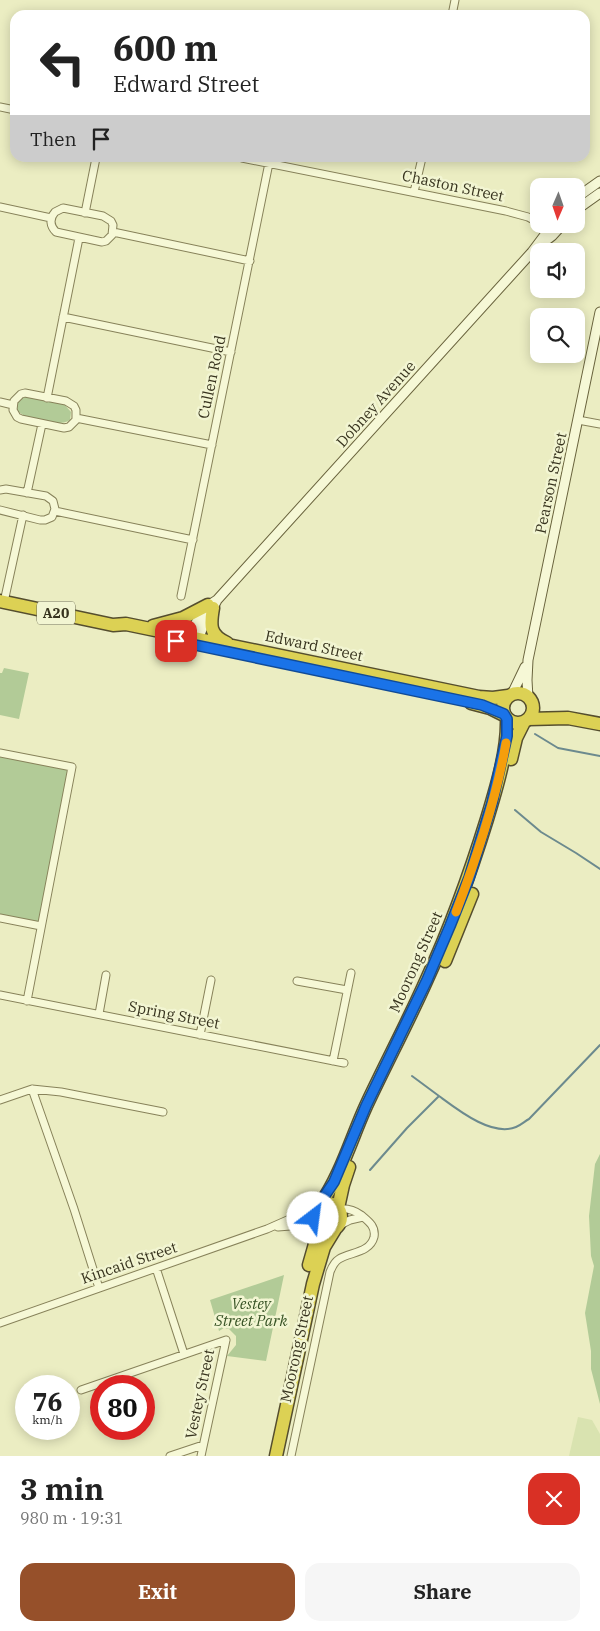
<!DOCTYPE html>
<html lang="en">
<head>
<meta charset="utf-8">
<style>
  :root { --surface:#fff; --page:#f6f6f6; --text:#222; --muted:#767676; --accent:#96502a }
  body { margin:0; font-family:"IBM Plex Serif",serif; background:var(--page); color:var(--text); height:100vh; display:flex; flex-direction:column; font-size:19px; white-space:nowrap }
  * { box-sizing:border-box; margin:0 }
  p { font-size:16px; color:var(--muted) }
  .icon { flex:none; width:28px; height:28px; fill:none; stroke:currentColor; stroke-width:2; stroke-linecap:round; stroke-linejoin:round }
  .map { position:relative; height:1456px; overflow:hidden }
  .details { display:flex; flex-direction:column; background:var(--surface); flex:1 }
  .details>* { flex:none }
  .top-card { position:absolute; left:10px; top:10px; width:580px; height:152px; border-radius:15px; box-shadow:0 2px 12px #0003; background:#fff; color:var(--text); overflow:hidden }
  .needle { width:32px; rotate:182deg }
  .controls { position:absolute; left:530px; top:178px; display:grid; gap:10px }
  .controls a { display:grid; place-items:center; width:55px; height:55px; border-radius:10px; background:var(--surface); box-shadow:0 2px 12px #0003; font-size:25px }
  .speed { position:absolute; left:15px; top:1375px; display:flex; gap:10px; font-size:25px; font-weight:700; text-align:center }
  .speed>* { display:grid; place-content:center; width:65px; height:65px; border-radius:50%; background:var(--surface); box-shadow:0 2px 12px #0003; line-height:1 }
  .speed small { font-size:12px; font-weight:400 }
  .speed .limit { border:8px solid #d22; background:#fff; color:#111 }
  .pin { position:absolute; display:grid; place-items:center; width:42px; height:42px; color:#fff; margin:-21px; border-radius:10px; box-shadow:0 2px 8px #0006 }
  .me { position:absolute; width:55px; margin:-28px; rotate:30deg; stroke-linejoin:round; filter:drop-shadow(0 0 4px #0008) }
  .turn { display:flex; align-items:center; gap:18px; height:105px; padding:0 20px; font-size:22px }
  .turn .icon { width:65px; height:65px; stroke-width:2.5 }
  .turn b { display:block; font-size:35px; line-height:42px }
  .then { display:flex; align-items:center; height:48px; padding:0 20px; background:#0003; gap:10px; font-size:19px }
  .round { display:grid; place-items:center; flex:none; width:52px; height:52px; border-radius:15px; background:var(--page) }
  .overview { display:flex; align-items:center; justify-content:space-between; height:85px; padding:0 20px }
  h1 { font-size:30px; font-weight:700; line-height:38px }
  .action { display:flex; gap:10px; margin-top:auto; padding:10px 20px }
  .action a { flex:1; height:58px; border-radius:15px; background:var(--accent); color:#fff; font-size:20px; font-weight:700; line-height:58px; text-align:center }
  .action a+a { background:var(--page); color:var(--text) }
  .map>svg:first-child { display:block }
  .farmland { fill:#d9e3b0 }
  .green { fill:#b2cb97 }
  .lines { fill:none; stroke-linecap:round; stroke-linejoin:round }
  .stream { stroke:#6c8a8e; stroke-width:2 }
  .street-casing { stroke:#87825a; stroke-width:9 }
  .secondary-casing { stroke:#69633d; stroke-width:11 }
  .highway-casing { stroke:#554e2e; stroke-width:15 }
  .street { stroke:#f6f8d6; stroke-width:7 }
  .secondary { stroke:#f6f8d6; stroke-width:9 }
  .highway { stroke:#dcd154; stroke-width:12 }
  .route-casing { stroke:#114b97; stroke-width:12 }
  .route { stroke:#1a73e8; stroke-width:9 }
  .slow { stroke:#f59e0b; stroke-width:9 }
  .labels { text-anchor:middle; stroke-width:5; stroke-linejoin:round; paint-order:stroke }
  .shield { fill:#f2f5d2; stroke:#6f6d54; stroke-width:1 }
  .shield-label { font-size:14px; font-weight:bold; fill:#37331e }
  .street-label { font-size:15px; fill:#37331e; stroke:#f2f5d2 }
  .park-label { font-size:15px; font-style:italic; fill:#375325; stroke:#f2f5d2 }
</style>
</head>
<body>
<div class="map">
<svg width="600" height="1456" viewBox="0 0 600 1456">
  <rect width="100%" height="100%" fill="#ebedc2"/>
  <path class="farmland" d="M 578,1417 L 592,1420 L 600,1434 L 600,1456 L 569,1456 Z"/>
  <path class="green" d="M 30,396 L 63,403 L 71,412 L 70,420 C 58,428 24,420 16,409 L 16,403 L 21,398 Z
    M 4,668 L 29,673 L 19,719 L 0,715 L 0,673 L 2,673 Z
    M 0,753 L 72,767 L 41,926 L 0,918 Z
    M 600,1154 L 600,1404 L 591,1369 L 591,1351 L 585,1313 L 594,1266 L 591,1256 L 589,1216 L 595,1164 Z
    M 284,1275 L 266,1361 L 227,1356 L 236,1345 L 236,1336 L 229,1329 L 224,1328 L 219,1331 L 210,1300 Z"/>
  <g class="lines">
    <path class="stream" d="M 535,734 L 558,748 L 600,756
      M 515,810 L 541,832 L 576,853 L 600,869
      M 412,1076 L 439,1096
      M 370,1170 L 407,1128 L 439,1096 C 458,1110 492,1137 516,1127 C 521,1125 525,1121 529,1119 L 600,1045"/>
    <g class="street-casing">
      <path id="street" d="M 452,15 L 455,0
        M 0,107 L 15,110
        M 242,158 L 506,211 L 528,217 L 539,223
        M 414,192 L 422,158
        M 0,207 L 51,218
        M 63,208 L 103,216 L 111,221 L 113,225 L 112,235 L 106,241 L 102,242 L 56,232 C 50,226 49,219 55,212 Z
        M 85,213 L 96,158
        M 113,232 L 250,261
        M 63,317 L 231,352
        M 25,393 L 66,401 L 74,406 L 76,410 L 76,420 L 69,427 L 64,428 L 21,419 L 17,417 L 13,410 L 14,401 L 21,394 Z
        M 47,398 L 79,238
        M 0,402 L 13,405
        M 76,418 L 212,445
        M 578,420 L 600,424
        M 0,490 L 6,489 L 46,496 L 53,501 L 55,509 L 52,517 L 45,520 L 40,520 L 0,510
        M 27,493 L 42,424
        M 55,511 L 193,540
        M 181,596 L 269,163
        M 4,602 L 23,515
        M 0,753 L 72,767 L 27,1001
        M 0,918 L 41,926
        M 297,981 L 347,990
        M 0,995 L 344,1063
        M 99,1014 L 106,975
        M 200,1035 L 211,980
        M 333,1061 L 351,973
        M 32,1089 L 74,1209 L 99,1288
        M 0,1100 L 32,1089 L 61,1092 L 163,1112
        M 338,1226 L 350,1220 L 363,1217
        M 278,1227 L 315,1224
        M 156,1268 L 184,1354
        M 0,1323 L 267,1229 L 319,1206
        M 81,1390 L 226,1340
        M 170,1456 L 203,1445
        M 201,1456 L 226,1340
        M 291,1456 L 330,1272 C 332,1267 334,1262 339,1259 C 350,1252 370,1253 374,1237 C 376,1226 368,1221 361,1215 C 354,1210 347,1208 339,1209"/>
    </g>
    <g class="secondary-casing">
      <path id="secondary" d="M 576,198 L 600,181
        M 576,210 L 600,193
        M 540,245 L 552,236 L 563,224
        M 217,600 C 214,607 209,612 206,619 C 201,629 202,636 193,645 L 190,637 C 197,620 200,610 217,600 L 532,252 L 553,224
        M 512,694 L 525,667
        M 528,698 L 527,680 L 528,660 L 600,312"/>
    </g>
    <g class="highway-casing">
      <path id="highway" d="M 0,601 L 113,625 L 126,624 L 479,697 L 493,698 L 508,696
        M 213,608 C 210,625 209,635 227,643
        M 153,626 L 183,618 L 208,605
        M503 708a15 15 0 1 1 30 0a15 15 0 1 1-30 0Z
        M 471,703 L 490,708 L 504,715
        M 528,719 L 568,718 L 600,724
        M 511,759 L 516,738 L 524,722
        M 445,961 L 472,894
        M313 1217a14 14 0 1 1 28 0a14 14 0 1 1-28 0Z
        M 320,1205 C 341,1175 351,1139 366,1106 C 386,1063 408,1022 427,979 C 451,927 470,874 487,819 C 496,789 508,751 507,719
        M 338,1208 L 343,1185 L 349,1167
        M 309,1265 L 315,1244 L 317,1226
        M 276,1456 L 313,1284 L 324,1247 L 335,1229"/>
    </g>
    <use href="#street" class="street"/>
    <use href="#secondary" class="secondary"/>
    <use href="#highway" class="highway"/>
  </g>
  <g class="lines">
    <g class="route-casing">
      <path id="route" d="M 176,641 L 482,705 L 504,714 L 507,719 L 507,736 L 492,803 L 469,878 L 450,926 L 427,980 L 366,1106 L 334,1182 L 315,1210 L 313,1218"/>
    </g>
    <use href="#route" class="route"/>
    <path class="slow" d="M 456,912 C 477,857 496,800 506,743"/>
  </g>
  <g class="labels">
    <rect class="shield" x="37" y="601.5" width="38" height="23" rx="4"/>
    <g class="shield-label">
      <text x="56" y="618">A20</text>
    </g>
    <g class="street-label">
      <text transform="translate(453 186) rotate(12)" y="5">Chaston Street</text>
      <text transform="translate(212 377) rotate(-78)" y="5">Cullen Road</text>
      <text transform="translate(376 404) rotate(-48)" y="5">Dobney Avenue</text>
      <text transform="translate(551 483) rotate(-78)" y="5">Pearson Street</text>
      <text transform="translate(314 646) rotate(12)" y="5">Edward Street</text>
      <text transform="translate(416 962) rotate(-66)" y="5">Moorong Street</text>
      <text transform="translate(174 1015) rotate(11)" y="5">Spring Street</text>
      <text transform="translate(129 1263) rotate(-19)" y="5">Kincaid Street</text>
      <text transform="translate(297 1349) rotate(-78)" y="5">Moorong Street</text>
      <text transform="translate(200 1394) rotate(-78)" y="5">Vestey Street</text>
    </g>
    <g class="park-label">
      <text x="251" y="1309">Vestey<tspan x="251" dy="17">Street Park</tspan></text>
    </g>
  </g>
</svg>
<div class="controls">
<a><svg class="needle" viewBox="-14 -14 28 28"><path d="M0-13l5 13h-10z" fill="#e53935"/><path d="M0 13l5-13h-10z" fill="#767676"/></svg></a>
<a><svg class="icon" aria-label="sound" viewBox="0 0 24 24"><path d="M4 9h4l5-4v14l-5-4H4zM17 9q2 3 0 6"/></svg></a>
<a><svg class="icon" aria-label="search" viewBox="0 0 24 24"><circle cx="10" cy="10" r="6"/><path d="M15 15l6 6"/></svg></a>
</div>
<div class="speed"><div>76<small>km/h</small></div><div class="limit">80</div></div>
<div class="pin" style="left:176px;top:641px;background:#d93025"><svg class="icon" aria-label="arrive" viewBox="0 0 24 24"><path d="M6 21V4h12l-3 4 3 4H6"/></svg></div>
<svg class="me" style="left:313px;top:1218px" viewBox="-20 -20 40 40"><circle r="19" fill="#fff"/><path d="M0-13L10 11 0 6-10 11z" fill="#1a73e8"/></svg>
<div class="top-card">
<div class="turn"><svg class="icon" aria-label="left" viewBox="0 0 24 24"><path d="M17 20v-9H6M10 6l-5 5 5 5"/></svg><div><b>600 m</b>Edward Street</div></div>
<div class="then">Then<svg class="icon" aria-label="arrive" viewBox="0 0 24 24"><path d="M6 21V4h12l-3 4 3 4H6"/></svg></div>
</div>
</div>
<section class="details">
<div class="overview"><div><h1>3 min</h1><p>980 m · 19:31</p></div><a class="round" style="background:#d93025;color:#fff"><svg class="icon" aria-label="close" viewBox="0 0 24 24"><path d="M6 6l12 12M18 6L6 18"/></svg></a></div>
<div class="action"><a>Exit</a><a>Share</a></div>
</section>
</body>
</html>
